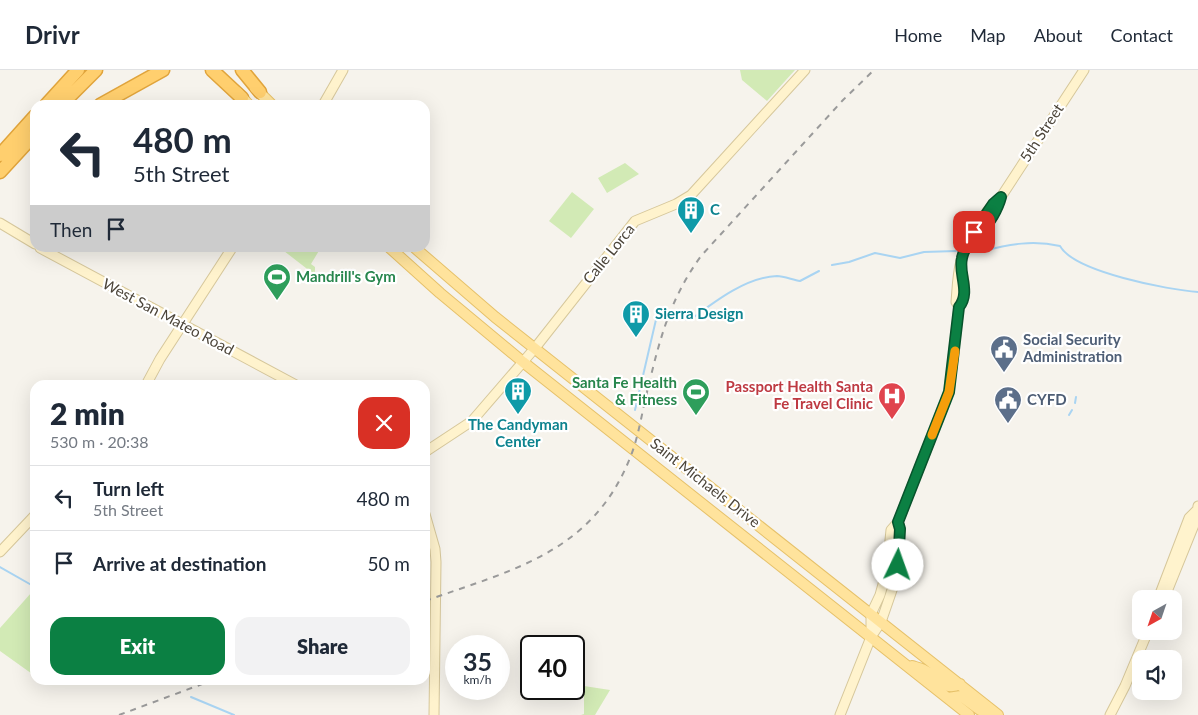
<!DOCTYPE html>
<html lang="en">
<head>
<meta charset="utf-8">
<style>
  :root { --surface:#fff; --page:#f2f2f3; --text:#1f2937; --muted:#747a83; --line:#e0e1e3; --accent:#0b8043 }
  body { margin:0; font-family:Lato,sans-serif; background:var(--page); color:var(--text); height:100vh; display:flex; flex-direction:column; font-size:19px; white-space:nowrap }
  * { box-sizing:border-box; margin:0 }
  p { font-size:16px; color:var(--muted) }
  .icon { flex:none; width:28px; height:28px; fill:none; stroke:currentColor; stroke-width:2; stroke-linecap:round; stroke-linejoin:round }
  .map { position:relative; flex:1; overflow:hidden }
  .drawer { position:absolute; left:30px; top:310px; width:400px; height:305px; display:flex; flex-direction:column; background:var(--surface); border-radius:15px; box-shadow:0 5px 20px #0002 }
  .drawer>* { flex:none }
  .guide { position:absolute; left:30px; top:30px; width:400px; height:152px; border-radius:15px; box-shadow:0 5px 20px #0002; background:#fff; color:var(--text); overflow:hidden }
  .needle { width:32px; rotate:220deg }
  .controls { position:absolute; left:1132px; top:520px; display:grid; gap:10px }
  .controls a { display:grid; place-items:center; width:50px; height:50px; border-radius:10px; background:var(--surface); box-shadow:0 5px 20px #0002; font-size:25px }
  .speed { position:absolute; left:445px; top:565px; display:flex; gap:10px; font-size:25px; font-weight:700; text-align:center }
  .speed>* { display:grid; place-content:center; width:65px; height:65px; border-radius:50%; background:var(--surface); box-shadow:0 5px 20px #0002; line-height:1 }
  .speed small { font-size:12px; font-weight:400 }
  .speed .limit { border:2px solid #111; border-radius:8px; background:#fff; color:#111 }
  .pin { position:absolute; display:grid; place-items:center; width:42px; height:42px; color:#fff; margin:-21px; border-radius:10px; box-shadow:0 2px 8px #0006 }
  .me { position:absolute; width:55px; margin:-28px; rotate:3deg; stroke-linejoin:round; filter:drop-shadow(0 0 4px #0008) }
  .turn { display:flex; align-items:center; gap:18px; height:105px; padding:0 20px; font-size:22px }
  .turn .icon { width:65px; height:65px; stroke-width:2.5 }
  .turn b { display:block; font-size:35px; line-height:42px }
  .then { display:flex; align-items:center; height:48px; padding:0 20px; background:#0003; gap:10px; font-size:19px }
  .round { display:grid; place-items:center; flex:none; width:52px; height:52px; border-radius:15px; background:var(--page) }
  .headline { display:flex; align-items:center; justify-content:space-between; height:85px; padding:0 20px }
  h1 { font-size:30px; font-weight:800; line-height:38px }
  .action { display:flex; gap:10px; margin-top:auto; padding:10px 20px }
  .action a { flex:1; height:58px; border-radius:15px; background:var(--accent); color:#fff; font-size:20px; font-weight:800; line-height:58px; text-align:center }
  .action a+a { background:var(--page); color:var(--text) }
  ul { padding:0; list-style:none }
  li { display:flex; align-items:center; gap:15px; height:65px; padding:0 20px; border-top:1px solid var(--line) }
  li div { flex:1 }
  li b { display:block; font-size:19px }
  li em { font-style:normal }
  header { display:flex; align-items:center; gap:30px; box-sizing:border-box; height:70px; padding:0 25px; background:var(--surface); border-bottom:1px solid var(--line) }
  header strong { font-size:24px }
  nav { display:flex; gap:28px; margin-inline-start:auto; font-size:18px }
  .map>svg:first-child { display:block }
  .green { fill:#d2eab5 }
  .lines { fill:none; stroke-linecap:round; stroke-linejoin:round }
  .stream { stroke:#a9d4f2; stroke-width:2 }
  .secondary-casing { stroke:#d6c79b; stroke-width:11 }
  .primary-casing { stroke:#e6c16a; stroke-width:12 }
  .highway-casing { stroke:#e0a43c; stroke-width:15 }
  .secondary { stroke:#fff3cd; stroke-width:9 }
  .primary { stroke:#ffe39c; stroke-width:10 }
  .highway { stroke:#ffcf6e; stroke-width:12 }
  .rail { stroke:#9a9a9a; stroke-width:2; stroke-dasharray:6 6; stroke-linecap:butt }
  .route-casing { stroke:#07532c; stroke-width:12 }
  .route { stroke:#0b8043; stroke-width:9 }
  .slow { stroke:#f59e0b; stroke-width:9 }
  .labels { text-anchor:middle; stroke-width:4.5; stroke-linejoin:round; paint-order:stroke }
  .street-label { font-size:15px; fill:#4b4439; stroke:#fff }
  .culture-label { font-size:15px; font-weight:bold; fill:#0d838f; stroke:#fff; text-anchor:start }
  .leisure-label { font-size:15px; font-weight:bold; fill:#27864d; stroke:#fff; text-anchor:start }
  .service-label { font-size:15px; font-weight:bold; fill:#4e5e75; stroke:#fff; text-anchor:start }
  .health-label { font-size:15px; font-weight:bold; fill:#be3a42; stroke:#fff; text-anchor:end }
</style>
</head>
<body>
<header>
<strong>Drivr</strong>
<nav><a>Home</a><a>Map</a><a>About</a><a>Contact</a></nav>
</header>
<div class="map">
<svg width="1198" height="645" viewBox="0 0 1198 645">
  <rect width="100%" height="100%" fill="#f6f3ec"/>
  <path class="green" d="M 740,0 L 795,0 L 767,31 L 742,10 Z
    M 625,93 L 639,104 L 607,123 L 598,108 Z
    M 572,122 L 594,139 L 571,168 L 549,151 Z
    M 287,178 L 320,179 L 311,194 L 315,197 L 315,205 L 284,181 Z
    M 31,523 L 35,525 L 35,606 L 0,581 L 0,558 Z
    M 584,616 L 610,620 L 595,645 L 581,645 L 584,644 Z"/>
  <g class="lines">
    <path class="stream" d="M 984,181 C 1010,174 1033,170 1060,176 C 1074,202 1169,220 1198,222
      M 832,195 L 849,192 L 875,183 L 900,188 L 924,182 L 956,181
      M 675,247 L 690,250 C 714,232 746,207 777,206 C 784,206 793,210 800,211 L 819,201
      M 1075,333 L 1076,327
      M 635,340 L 658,241
      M 1069,345 L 1072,340
      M 0,497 L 35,517
      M 178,610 L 180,614
      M 191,627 L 234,645"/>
    <g class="secondary-casing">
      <path id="secondary" d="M 323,35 L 343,0
        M 0,153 L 35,174
        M 973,169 C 976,154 989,137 1001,127 L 1084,0
        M 40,178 L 296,315
        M 959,237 L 956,232 C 958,210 957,180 977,166
        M 146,315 L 160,289 L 232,178
        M 425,382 L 472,351 L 535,278 L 635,151 L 676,134 L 691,125 L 805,0
        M 425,444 L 435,479 L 436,492 L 434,645
        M 0,482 L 35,445
        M 1158,529 L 1189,448 L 1196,441
        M 1164,529 L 1196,450 L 1198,436
        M 871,567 L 871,544 L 880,525 L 887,500 L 891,460 L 898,452 L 949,322 L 959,237 C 967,227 965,209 960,198
        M 840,645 L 871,567 L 881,552 L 891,523 L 896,508 L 900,459 L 898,452
        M 1110,645 L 1125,616 L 1148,561"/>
    </g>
    <g class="primary-casing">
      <path id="primary" d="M 255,18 L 272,35
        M 237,22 L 249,35
        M 390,178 L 440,223 L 523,292 L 969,645
        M 415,178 L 495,247 L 998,645
        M 912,596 C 915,597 920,598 924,600 C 938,606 943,622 960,614
        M 948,628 L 961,626 L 980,640 L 991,645"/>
    </g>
    <g class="highway-casing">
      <path id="highway" d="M 212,0 L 242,28
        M 242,0 L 260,22
        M 46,35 L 78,0
        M 61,35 L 96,0
        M 100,35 L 163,0
        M 0,85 L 35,46
        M 0,102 L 35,64"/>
    </g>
    <use href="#secondary" class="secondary"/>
    <use href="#primary" class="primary"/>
    <use href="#highway" class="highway"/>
    <path class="rail" d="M 425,531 C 512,500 592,483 630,388 C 639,366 642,341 648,318 C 660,268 670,229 701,186 L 843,30 L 874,0
      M 119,645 L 213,610"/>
  </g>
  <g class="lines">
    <g class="route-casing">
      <path id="route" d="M 898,495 L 900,459 L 898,452 L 949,322 L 959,237 C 971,222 958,204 962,188 C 964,176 973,172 980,164 C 989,154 998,139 1001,127 L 993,134 L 974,162"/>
    </g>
    <use href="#route" class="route"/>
    <path class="slow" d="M 932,365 L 949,322 L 955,281"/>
  </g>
  <defs>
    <g id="building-pin" transform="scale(1.4375)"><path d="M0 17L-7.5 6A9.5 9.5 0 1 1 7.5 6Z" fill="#0f9aa8" stroke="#fff"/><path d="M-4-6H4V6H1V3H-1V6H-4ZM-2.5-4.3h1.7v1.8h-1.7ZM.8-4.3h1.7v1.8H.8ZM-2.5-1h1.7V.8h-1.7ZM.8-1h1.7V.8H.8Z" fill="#fff"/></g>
    <g id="stadium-pin" transform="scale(1.4375)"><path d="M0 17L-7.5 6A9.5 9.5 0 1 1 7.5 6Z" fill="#2e9e5b" stroke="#fff"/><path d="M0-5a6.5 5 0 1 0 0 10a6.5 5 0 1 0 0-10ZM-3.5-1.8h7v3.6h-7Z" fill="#fff"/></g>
    <g id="civic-pin" transform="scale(1.4375)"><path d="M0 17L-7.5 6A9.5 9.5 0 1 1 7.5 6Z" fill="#5c6f8a" stroke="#fff"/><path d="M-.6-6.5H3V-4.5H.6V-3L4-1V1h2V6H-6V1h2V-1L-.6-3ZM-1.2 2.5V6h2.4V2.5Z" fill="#fff"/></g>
    <g id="hospital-pin" transform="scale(1.4375)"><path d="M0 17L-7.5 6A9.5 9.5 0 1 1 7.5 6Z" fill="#e0444e" stroke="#fff"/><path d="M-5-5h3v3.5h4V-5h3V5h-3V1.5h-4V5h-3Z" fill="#fff"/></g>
  </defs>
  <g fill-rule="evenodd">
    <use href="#building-pin" x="691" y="140"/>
    <use href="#stadium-pin" x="277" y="207"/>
    <use href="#building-pin" x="636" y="244"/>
    <use href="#civic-pin" x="1004" y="279"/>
    <use href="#building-pin" x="518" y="321"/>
    <use href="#stadium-pin" x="696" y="322"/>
    <use href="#hospital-pin" x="892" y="326"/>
    <use href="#civic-pin" x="1008" y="330"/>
  </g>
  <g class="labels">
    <g class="street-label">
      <text transform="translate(1042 63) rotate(-57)" y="5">5th Street</text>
      <text transform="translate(609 184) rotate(-51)" y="5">Calle Lorca</text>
      <text transform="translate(168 247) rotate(28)" y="5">West San Mateo Road</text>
      <text transform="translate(705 413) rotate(38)" y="5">Saint Michaels Drive</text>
    </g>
    <g class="culture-label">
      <text x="710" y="145">C</text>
      <text x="655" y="249">Sierra Design</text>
      <text x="518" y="360" text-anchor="middle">The Candyman<tspan x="518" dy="17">Center</tspan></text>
    </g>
    <g class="leisure-label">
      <text x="296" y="212">Mandrill's Gym</text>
      <text x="677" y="318" text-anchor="end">Santa Fe Health<tspan x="677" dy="17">&amp; Fitness</tspan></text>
    </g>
    <g class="service-label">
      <text x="1023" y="275">Social Security<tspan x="1023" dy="17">Administration</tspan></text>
      <text x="1027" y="335">CYFD</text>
    </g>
    <g class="health-label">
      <text x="873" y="322">Passport Health Santa<tspan x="873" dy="17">Fe Travel Clinic</tspan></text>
    </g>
  </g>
</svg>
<div class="controls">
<a><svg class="needle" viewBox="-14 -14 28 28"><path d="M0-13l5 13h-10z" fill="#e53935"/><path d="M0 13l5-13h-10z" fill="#747a83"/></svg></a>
<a><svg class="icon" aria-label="sound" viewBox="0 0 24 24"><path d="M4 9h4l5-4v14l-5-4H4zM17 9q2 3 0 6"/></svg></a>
</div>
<div class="speed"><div>35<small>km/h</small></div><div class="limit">40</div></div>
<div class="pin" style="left:974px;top:162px;background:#d93025"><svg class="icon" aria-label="arrive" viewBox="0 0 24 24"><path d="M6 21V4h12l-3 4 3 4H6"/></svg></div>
<svg class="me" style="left:898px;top:495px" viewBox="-20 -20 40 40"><circle r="19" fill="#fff"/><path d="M0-13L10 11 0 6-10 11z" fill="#0b8043"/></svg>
<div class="guide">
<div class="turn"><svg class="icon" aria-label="left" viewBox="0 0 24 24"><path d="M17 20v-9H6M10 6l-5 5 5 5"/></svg><div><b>480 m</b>5th Street</div></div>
<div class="then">Then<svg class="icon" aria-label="arrive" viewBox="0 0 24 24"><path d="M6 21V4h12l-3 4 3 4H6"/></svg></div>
</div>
<section class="drawer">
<div class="headline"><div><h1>2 min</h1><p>530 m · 20:38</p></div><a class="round" style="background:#d93025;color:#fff"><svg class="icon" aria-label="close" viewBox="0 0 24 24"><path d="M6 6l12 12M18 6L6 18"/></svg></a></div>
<ul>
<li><svg class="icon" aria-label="left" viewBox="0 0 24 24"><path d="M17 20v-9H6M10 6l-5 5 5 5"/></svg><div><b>Turn left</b><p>5th Street</p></div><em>480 m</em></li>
<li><svg class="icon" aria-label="arrive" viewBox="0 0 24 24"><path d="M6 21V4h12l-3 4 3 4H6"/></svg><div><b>Arrive at destination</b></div><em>50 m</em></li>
</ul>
<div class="action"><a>Exit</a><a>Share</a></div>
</section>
</div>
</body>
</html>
